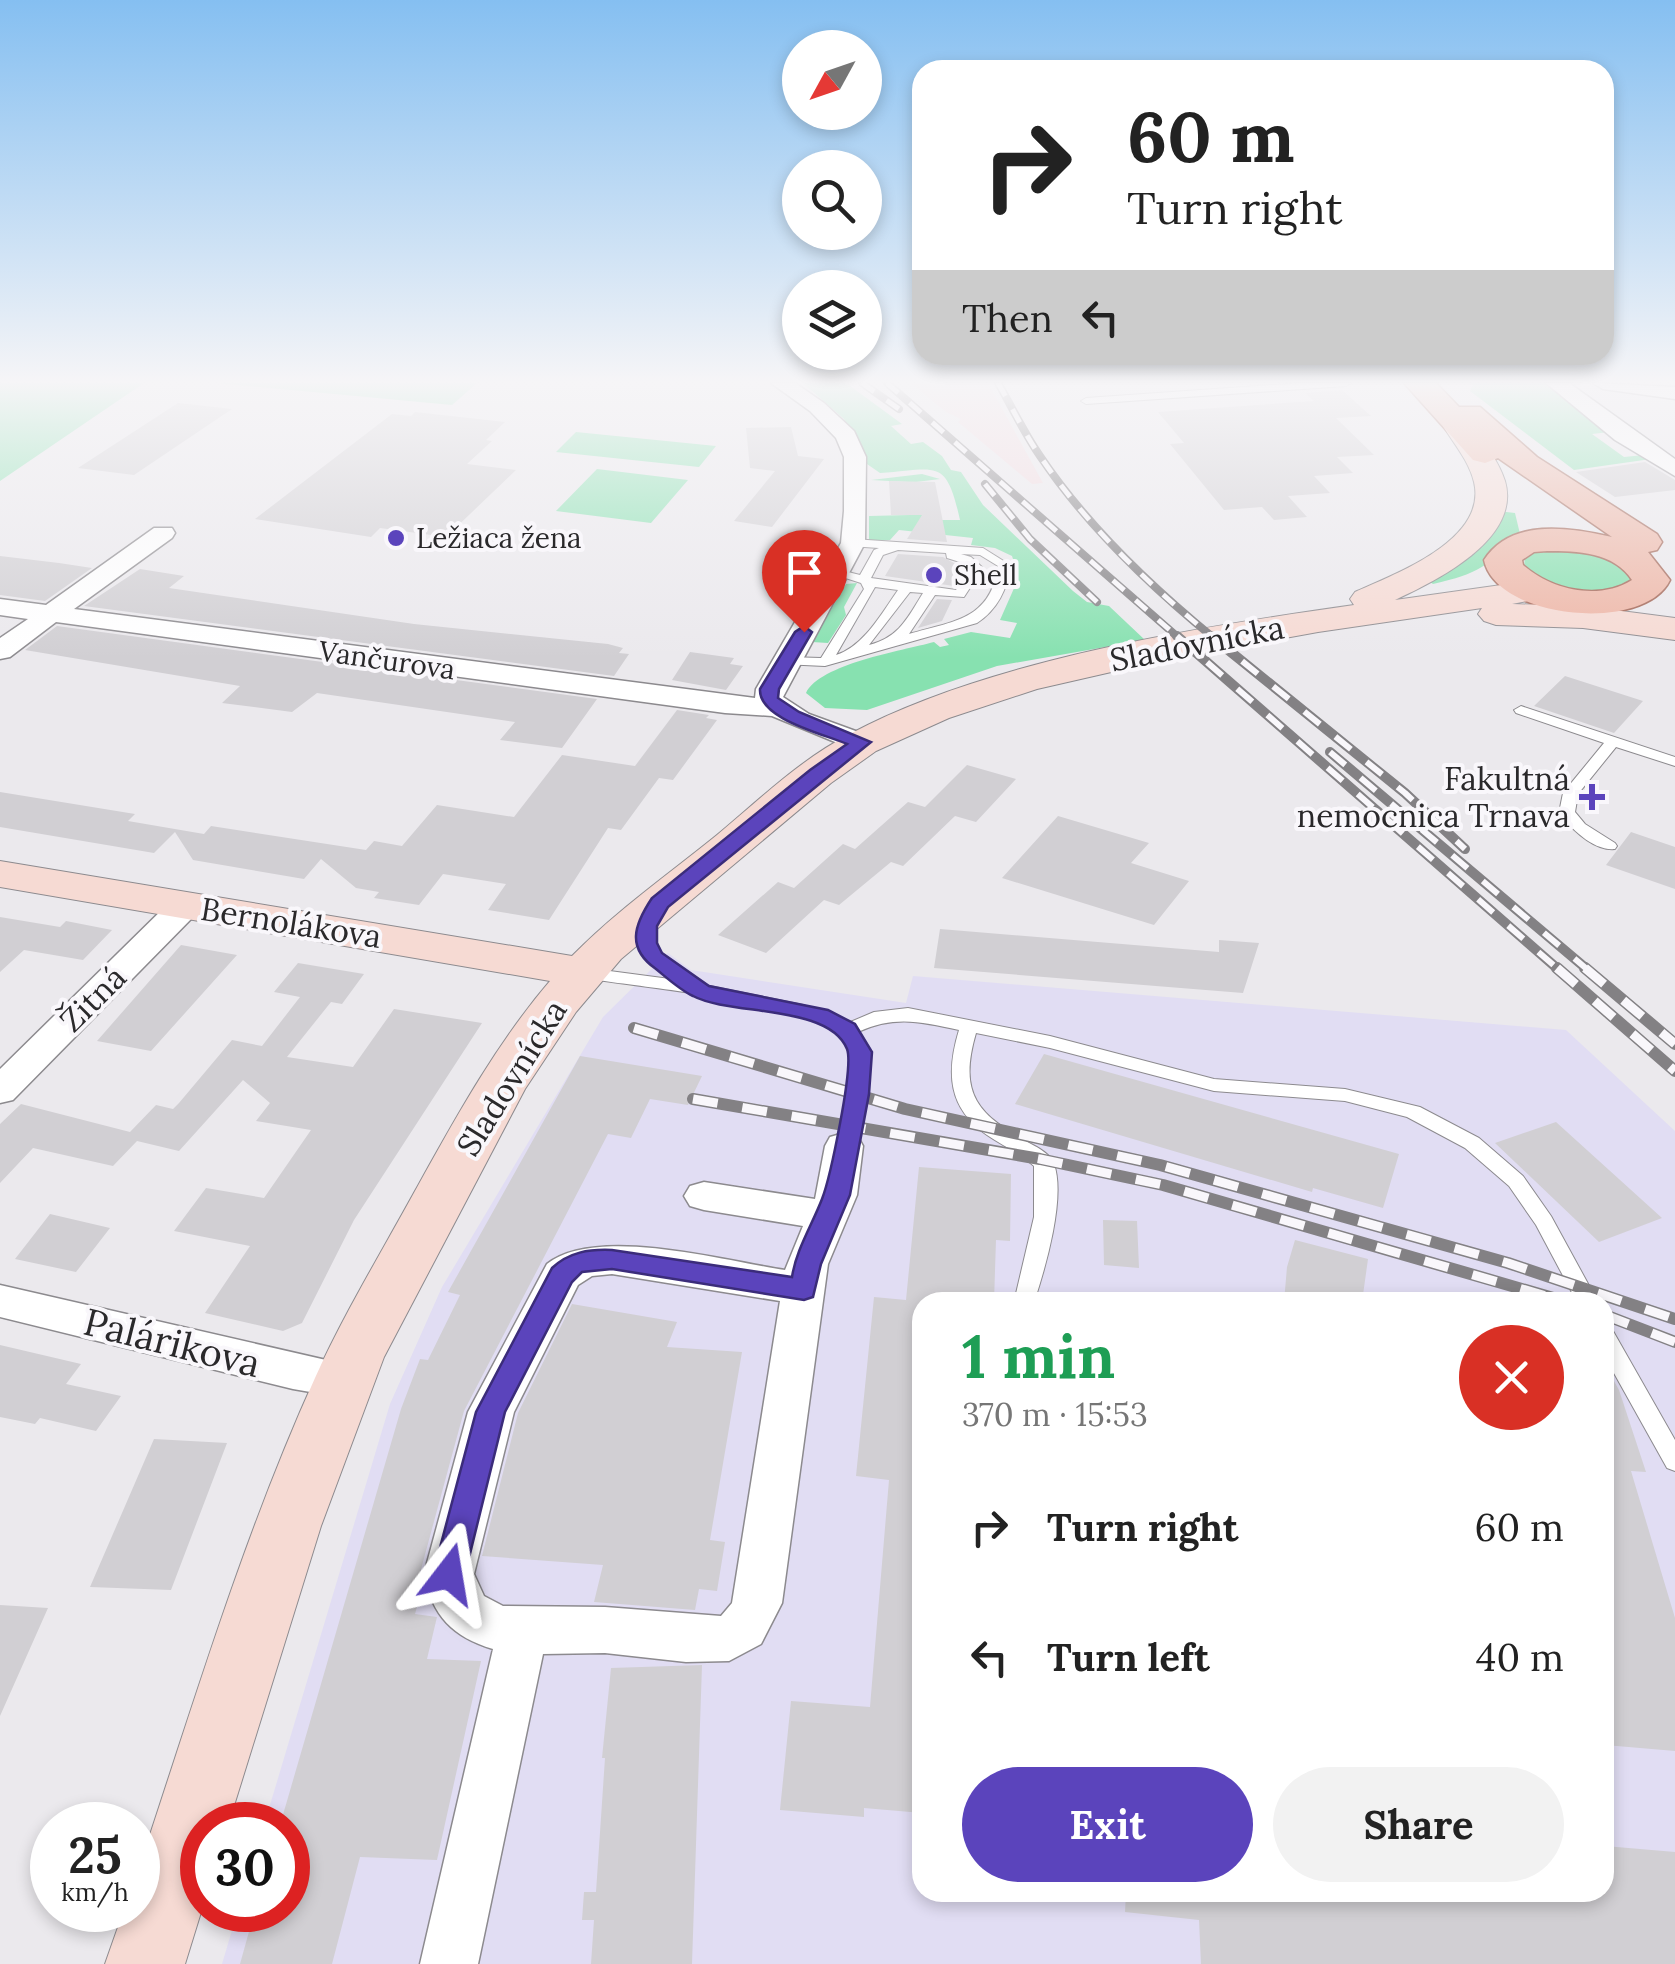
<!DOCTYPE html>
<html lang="en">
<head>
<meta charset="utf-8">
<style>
  :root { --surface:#fff; --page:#f2f2f2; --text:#222; --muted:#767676; --accent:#5b44bc }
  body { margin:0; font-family:Lora,serif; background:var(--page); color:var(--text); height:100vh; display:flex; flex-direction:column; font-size:38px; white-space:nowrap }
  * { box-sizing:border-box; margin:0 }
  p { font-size:32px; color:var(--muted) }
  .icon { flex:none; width:55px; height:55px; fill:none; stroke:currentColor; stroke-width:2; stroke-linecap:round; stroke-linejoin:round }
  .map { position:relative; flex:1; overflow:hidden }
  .drawer { position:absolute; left:912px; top:1292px; width:702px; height:610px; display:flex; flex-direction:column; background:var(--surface); border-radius:30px; box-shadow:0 5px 15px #0003 }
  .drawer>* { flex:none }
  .guide { position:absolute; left:912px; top:60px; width:702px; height:305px; border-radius:30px; box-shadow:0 5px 15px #0003; background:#fff; color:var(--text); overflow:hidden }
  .needle { width:65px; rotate:230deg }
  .controls { position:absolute; left:782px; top:30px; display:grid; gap:20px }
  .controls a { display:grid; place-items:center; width:100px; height:100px; border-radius:50%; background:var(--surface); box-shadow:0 5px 15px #0003; font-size:50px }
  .speed { position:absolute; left:30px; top:1802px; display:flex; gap:20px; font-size:50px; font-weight:700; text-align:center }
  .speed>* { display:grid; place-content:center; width:130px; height:130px; border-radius:50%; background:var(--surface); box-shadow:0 5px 15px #0003; line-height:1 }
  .speed small { font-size:25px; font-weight:400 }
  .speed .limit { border:15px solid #d22; background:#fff; color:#111 }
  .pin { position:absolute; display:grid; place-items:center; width:85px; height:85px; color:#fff; margin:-102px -42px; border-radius:50% 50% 50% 0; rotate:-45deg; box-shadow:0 0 10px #0007 }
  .pin .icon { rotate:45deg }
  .me { position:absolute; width:110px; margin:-55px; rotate:14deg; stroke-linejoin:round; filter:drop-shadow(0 0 8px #0008) }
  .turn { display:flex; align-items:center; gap:35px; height:210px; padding:0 50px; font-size:45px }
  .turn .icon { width:130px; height:130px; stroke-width:2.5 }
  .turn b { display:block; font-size:70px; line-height:85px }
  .then { display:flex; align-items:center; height:95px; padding:0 50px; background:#0003; gap:20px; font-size:38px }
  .round { display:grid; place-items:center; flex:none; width:105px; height:105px; border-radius:52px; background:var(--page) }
  .head { display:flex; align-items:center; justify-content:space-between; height:170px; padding:0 50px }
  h1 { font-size:60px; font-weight:700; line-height:75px; color:#1e9e55 }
  .primary-button { display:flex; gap:20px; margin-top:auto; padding:20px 50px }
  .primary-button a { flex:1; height:115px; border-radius:60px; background:var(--accent); color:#fff; font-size:40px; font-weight:700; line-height:115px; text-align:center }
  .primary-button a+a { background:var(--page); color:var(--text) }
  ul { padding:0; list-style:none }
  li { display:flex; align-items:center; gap:30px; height:130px; padding:0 50px }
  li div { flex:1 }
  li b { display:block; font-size:38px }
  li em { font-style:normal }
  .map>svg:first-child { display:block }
  .commercial { fill:#f3d9de }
  .industrial { fill:#e1ddf3; fill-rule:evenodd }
  .green { fill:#87e1b0 }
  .building { fill:#d1cfd3 }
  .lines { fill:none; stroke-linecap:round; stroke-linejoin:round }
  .lane-casing { stroke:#8c8a8e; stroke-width:2 }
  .street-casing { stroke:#8c8a8e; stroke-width:3 }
  .secondary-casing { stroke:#8c8a8e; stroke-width:2 }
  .primary-casing { stroke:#a26555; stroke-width:3 }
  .lane { fill:#fff; fill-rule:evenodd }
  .street { fill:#fff; fill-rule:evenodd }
  .secondary { fill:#f6dad3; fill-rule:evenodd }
  .primary { fill:#eeb6a6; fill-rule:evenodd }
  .rail-far2-casing { stroke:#838184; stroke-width:8 }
  .rail-far1-casing { stroke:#838184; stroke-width:10 }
  .rail-casing { stroke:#838184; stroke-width:12 }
  .rail-far2 { stroke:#f9f7fb; stroke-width:5; stroke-dasharray:15; stroke-linecap:butt }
  .rail-far1 { stroke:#f9f7fb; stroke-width:6; stroke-dasharray:20; stroke-linecap:butt }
  .rail { stroke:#f9f7fb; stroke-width:9; stroke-dasharray:25; stroke-linecap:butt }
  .route { fill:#5b44bc; stroke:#3b2c7a; stroke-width:2.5 }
  .poi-dot { fill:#5b44bc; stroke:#f9f7fb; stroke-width:4 }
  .labels { text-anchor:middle; stroke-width:8; stroke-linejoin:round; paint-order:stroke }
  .far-poi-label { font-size:28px; fill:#2a292b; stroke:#f9f7fb; text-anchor:start }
  .far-street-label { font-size:28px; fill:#2a292b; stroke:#f9f7fb }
  .street-label { font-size:32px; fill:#2a292b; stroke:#f9f7fb }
  .poi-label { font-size:32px; fill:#2a292b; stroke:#f9f7fb; text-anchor:end }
  .near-street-label { font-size:38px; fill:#2a292b; stroke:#f9f7fb }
</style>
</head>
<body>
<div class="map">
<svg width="1675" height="1964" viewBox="0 0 1675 1964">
  <rect width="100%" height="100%" fill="#ebe9ed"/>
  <path class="commercial" d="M 911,383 L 988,383 L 1043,483 L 1032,484 L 958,422 L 961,419 L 946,412 Z"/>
  <path class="industrial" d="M 668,953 L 691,970 L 906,1003 L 913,976 L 1566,1030 L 1675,1131 L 1675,1964 L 222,1964 L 238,1910 L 288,1910 L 288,1825 L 264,1825 L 390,1404 L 442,1287 L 603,1017 ZM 922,1302 L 1605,1302 L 1605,1892 L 922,1892 Z"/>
  <path class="green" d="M 0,383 L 144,383 L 0,481 Z
    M 215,383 L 477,383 L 452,405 Z
    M 803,383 L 846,383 L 902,424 L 891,426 L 911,444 L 923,442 L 942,456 L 951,470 L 961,472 L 983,505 L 1073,591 L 1087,602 L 1109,606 L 1145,640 L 997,666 L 867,710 L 825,708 L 806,693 C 820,664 901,651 934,642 L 940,647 L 949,645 L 944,639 L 971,632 L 1010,638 L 1017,623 L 1000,620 L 1015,586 L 1009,584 L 1016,568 L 1012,556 L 995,548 L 971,545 L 973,538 L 899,530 L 890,540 L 869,541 L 869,516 L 910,515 L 907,482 L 871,480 L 922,474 L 940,479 L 916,482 L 924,520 L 960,520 C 946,457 938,469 880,473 L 867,464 L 844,419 Z
    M 1467,383 L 1549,383 L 1610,432 L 1592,434 L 1624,457 L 1644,455 L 1651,459 L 1574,470 L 1470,391 L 1473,385 Z
    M 576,432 L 716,446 L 699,467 L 556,452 Z
    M 597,469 L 688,480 L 651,523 L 556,511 Z
    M 1498,511 L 1515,513 L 1520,534 C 1486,567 1480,573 1433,584 L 1427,580 Z
    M 1548,548 L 1598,553 L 1630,573 L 1630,580 C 1603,609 1552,584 1524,569 L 1525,555 Z
    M 857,583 L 844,607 L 846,615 L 828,643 L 812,642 L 846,584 Z"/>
  <path class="building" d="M 1342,390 L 1371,416 L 1336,418 L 1374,455 L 1337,457 L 1353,473 L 1314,476 L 1330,493 L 1288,496 L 1307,517 L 1274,520 L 1262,507 L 1224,510 L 1170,444 L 1184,443 L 1158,412 L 1314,401 L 1305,393 Z
    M 178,403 L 232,409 L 134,475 L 78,468 Z
    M 415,412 L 505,422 L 486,440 L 492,441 L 467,464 L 516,470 L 446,537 L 380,528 L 371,537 L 255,519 L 392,414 L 411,416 Z
    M 791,427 L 798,456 L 824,459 L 772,527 L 734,521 L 775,471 L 750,468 L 746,428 Z
    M 1645,462 L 1675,480 L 1675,490 L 1615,497 L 1576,472 Z
    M 889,481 L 935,482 L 947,542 L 907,539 L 922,515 L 891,515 Z
    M 898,554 L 943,557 L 965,569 L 954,586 L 885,576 Z
    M 0,556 L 59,563 L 92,568 L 45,601 L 0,595 Z
    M 140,569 L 184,576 L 169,588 L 414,624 L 608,644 L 623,648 L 619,653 L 629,654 L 614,676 L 84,606 Z
    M 937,599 L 952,600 L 942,621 L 918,628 Z
    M 57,626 L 597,699 L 562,748 L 500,740 L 515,722 L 317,693 L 292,712 L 222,703 L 240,686 L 25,650 Z
    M 690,652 L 734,658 L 730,664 L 743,666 L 726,690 L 672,680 Z
    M 1565,676 L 1643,701 L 1614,733 L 1534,706 Z
    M 677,710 L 709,715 L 706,718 L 717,720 L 673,780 L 659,778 L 621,830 L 608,828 L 549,920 L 488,910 L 506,884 L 443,874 L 419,905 L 374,898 L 379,892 L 356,888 L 321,859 L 304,879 L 193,860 L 175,832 L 154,853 L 0,827 L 0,792 L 135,814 L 128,821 L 204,834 L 211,826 L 366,850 L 374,841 L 402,846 L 437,805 L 514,817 L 562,755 L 635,766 Z
    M 967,765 L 1016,779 L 976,822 L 955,816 L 903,866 L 891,862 L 839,905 L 824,900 L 766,953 L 718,935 L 778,882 L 794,888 L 843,844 L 855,849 L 908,802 L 925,807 Z
    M 1058,816 L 1149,843 L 1131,863 L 1189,881 L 1154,925 L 1002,878 Z
    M 1631,832 L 1675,847 L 1675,889 L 1606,865 Z
    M 0,917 L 60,927 L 66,921 L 112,930 L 83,960 L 24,950 L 0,972 Z
    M 940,929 L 1219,952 L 1219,940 L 1259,943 L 1243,993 L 934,968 Z
    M 181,945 L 237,955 L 151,1051 L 97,1041 Z
    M 298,963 L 364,974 L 342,1004 L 331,1002 L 287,1057 L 353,1067 L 394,1009 L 482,1023 L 354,1220 L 302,1323 L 283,1331 L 205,1313 L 250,1246 L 174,1231 L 206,1188 L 264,1198 L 311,1130 L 256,1121 L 270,1103 L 243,1080 L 179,1151 L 137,1141 L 113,1166 L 33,1148 L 0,1183 L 0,1124 L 21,1104 L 130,1132 L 156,1105 L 173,1109 L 179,1103 L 232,1040 L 262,1046 L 300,997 L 274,992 Z
    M 1044,1054 L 1399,1154 L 1383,1208 L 1313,1188 L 1312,1192 L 1015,1104 Z
    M 580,1056 L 702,1076 L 688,1105 L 650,1099 L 631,1138 L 608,1134 L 464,1411 L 420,1573 L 423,1585 L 415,1614 L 437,1617 L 427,1659 L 481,1661 L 437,1860 L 360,1857 L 332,1964 L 240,1964 L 255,1910 L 288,1910 L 288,1825 L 280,1825 L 401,1409 L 420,1359 L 428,1360 L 460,1295 L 448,1292 Z
    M 1556,1122 L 1662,1218 L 1599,1242 L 1495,1143 Z
    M 919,1167 L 1011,1174 L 1010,1241 L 996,1240 L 994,1302 L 922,1302 L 922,1813 L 864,1808 L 864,1817 L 780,1810 L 791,1701 L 870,1707 L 889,1480 L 856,1476 L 874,1297 L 906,1300 Z
    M 50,1214 L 110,1228 L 76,1272 L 15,1259 Z
    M 1103,1220 L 1137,1221 L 1139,1268 L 1104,1265 Z
    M 1295,1240 L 1368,1259 L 1362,1302 L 1284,1302 L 1287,1267 Z
    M 572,1304 L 677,1322 L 667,1347 L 742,1352 L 710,1540 L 725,1542 L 717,1591 L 699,1589 L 695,1610 L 594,1602 L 603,1565 L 482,1556 L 518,1413 Z
    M 0,1345 L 81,1364 L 66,1384 L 121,1396 L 96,1431 L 40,1418 L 35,1424 L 0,1417 Z
    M 1605,1365 L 1619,1390 L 1646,1472 L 1631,1471 L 1675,1618 L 1675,1751 L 1605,1745 Z
    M 154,1439 L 227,1443 L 171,1590 L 90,1587 Z
    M 0,1605 L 48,1608 L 0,1716 Z
    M 702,1665 L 692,1964 L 591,1964 L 594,1920 L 582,1920 L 584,1892 L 596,1892 L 605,1758 L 602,1758 L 611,1668 Z
    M 1605,1846 L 1675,1852 L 1675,1964 L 1201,1964 L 1199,1920 L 1125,1912 L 1126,1892 L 1605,1892 Z"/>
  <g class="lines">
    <g class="lane-casing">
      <path id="lane" d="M 1302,383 L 1351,383 L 1346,386 L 1086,404 L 1081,401 L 1086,398 Z
        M 853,539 L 983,548 L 1010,565 C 1008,589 997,610 977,623 L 825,666 L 782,664 L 782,658 L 787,657 L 821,658 L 864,589 L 861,583 L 830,573 L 836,569 L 860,575 L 874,550 L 879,548 L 849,546 L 849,540 ZM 898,550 L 946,553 L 947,558 L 963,563 L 970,569 L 956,590 L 871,578 L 883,555 ZM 961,554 L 980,555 L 998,566 C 991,620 953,621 909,634 L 935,595 L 964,597 L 983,568 L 971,557 ZM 875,587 L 898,590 C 882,613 863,647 836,655 ZM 910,592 L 923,593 C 907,619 899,637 869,645 Z
        M 1521,706 L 1675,757 L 1675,766 L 1616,747 L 1578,794 L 1575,812 L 1585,824 L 1615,843 L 1617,846 L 1615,849 C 1593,851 1572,829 1559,813 L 1563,793 L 1604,743 L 1516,713 L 1514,710 Z
        M 651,911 L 659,916 L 655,928 L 658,949 L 670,962 L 700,984 L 803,1005 L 848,1023 L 874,1012 L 908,1008 L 1050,1036 L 1214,1079 L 1345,1089 L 1420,1107 L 1479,1138 L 1523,1176 L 1551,1216 L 1598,1302 L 1577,1302 L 1536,1225 L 1509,1186 L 1465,1148 L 1407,1117 L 1345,1101 L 1214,1091 L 1050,1048 L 976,1033 C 958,1095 978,1115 1031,1144 C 1039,1148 1051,1155 1054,1164 C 1066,1198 1045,1269 1034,1302 L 1014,1302 L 1034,1217 L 1034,1166 C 1020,1153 1003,1146 987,1135 C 948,1108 946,1073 959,1030 C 920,1022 896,1015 858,1032 C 881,1067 863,1108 854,1146 L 851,1151 L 837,1151 L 834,1146 C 842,1117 859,1078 849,1049 C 832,1000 630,988 581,977 L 578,973 L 581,969 L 587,968 L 670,979 L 649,962 L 638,939 L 643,916 Z
        M 1605,1329 L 1613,1331 L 1675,1440 L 1675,1471 L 1667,1468 L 1605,1357 Z"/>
    </g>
    <g class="street-casing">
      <path id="street" d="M 771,383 L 795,383 L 824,403 L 854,431 L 866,457 L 865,543 L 783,697 L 809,714 L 872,737 L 877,743 L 872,749 L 852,749 L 772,716 L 725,713 L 56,622 L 10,657 L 0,659 L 0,638 L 28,619 L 0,615 L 0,599 L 46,605 L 154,528 L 172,528 L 175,533 L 172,538 L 74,609 L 755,698 L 756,689 L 841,543 L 844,511 L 844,457 L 836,438 L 810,411 Z
        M 1546,383 L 1569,383 L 1675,459 L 1675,476 L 1615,440 Z
        M 1593,383 L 1675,387 L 1675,399 L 1603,389 Z
        M 185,896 L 197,899 L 202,906 L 197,913 L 13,1100 L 0,1103 L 0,1069 L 173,899 Z
        M 844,1133 L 858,1137 L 863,1146 L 857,1195 L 828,1264 L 782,1603 L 761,1644 L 729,1661 L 686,1662 L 605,1653 L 543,1654 L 478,1964 L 420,1964 L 493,1649 C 453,1637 432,1616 424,1574 L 468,1412 L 547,1264 C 596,1225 725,1261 785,1270 L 803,1226 L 704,1210 L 690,1206 L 684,1196 L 690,1186 L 704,1182 L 815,1199 L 825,1146 L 830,1137 ZM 612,1274 L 780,1301 L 732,1603 L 721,1616 L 605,1607 L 503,1606 L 484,1596 L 474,1574 L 514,1412 L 578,1285 L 592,1276 Z
        M 0,1285 L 361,1368 L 367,1380 L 361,1392 L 345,1398 L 293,1389 L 0,1317 Z"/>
    </g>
    <g class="secondary-casing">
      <path id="secondary" d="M 1458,417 L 1468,420 C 1481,438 1498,459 1505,481 C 1522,539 1436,581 1395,600 L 1537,580 L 1549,583 L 1554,590 L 1549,597 L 1512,604 L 1583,606 L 1675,618 L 1675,640 L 1583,628 L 1496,625 L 1484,621 L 1478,614 L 1482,608 L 1318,632 L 1155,662 L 1037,689 L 949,718 L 876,751 L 831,783 L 621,959 L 576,1012 L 525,1089 L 384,1357 L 321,1526 L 228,1825 L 202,1825 L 202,1909 L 185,1964 L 105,1964 L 124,1910 L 138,1910 L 138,1871 C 193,1706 243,1537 315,1378 C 344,1314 381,1253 415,1191 C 455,1119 496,1044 550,981 L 0,887 L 0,861 L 572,956 C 616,911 669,874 717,835 C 759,800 801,759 850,734 C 988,660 1198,627 1354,605 L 1350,599 L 1355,592 C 1395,574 1488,540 1474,482 C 1469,461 1454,444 1443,426 L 1448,420 Z"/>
    </g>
    <g class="primary-casing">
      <path id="primary" d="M 1404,383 L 1436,383 L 1459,407 L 1480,407 L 1537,457 L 1657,534 L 1662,542 L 1657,550 L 1648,552 L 1670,580 C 1644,634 1496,619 1484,560 C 1511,518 1569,527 1612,537 L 1498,458 L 1485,463 L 1473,460 ZM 1547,551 C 1577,551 1614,552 1632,580 C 1598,601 1552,590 1523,565 L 1522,560 L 1534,552 Z"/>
    </g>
    <use href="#lane" class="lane"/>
    <use href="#street" class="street"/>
    <use href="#secondary" class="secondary"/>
    <use href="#primary" class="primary"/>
    <g class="rail-far2-casing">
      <path id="rail-far2" d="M 862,383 L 899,409
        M 887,383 L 1180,639
        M 998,383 C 1012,407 1024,433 1040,456 C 1087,526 1150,586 1215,639
        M 985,484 L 1030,539 L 1097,602"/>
    </g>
    <g class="rail-far1-casing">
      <path id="rail-far1" d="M 1177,636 L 1559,970
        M 1211,636 L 1405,793 L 1465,849
        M 1330,752 L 1588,970"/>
    </g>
    <g class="rail-casing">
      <path id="rail" d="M 1557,968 L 1675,1071
        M 1585,968 L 1675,1044
        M 634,1028 L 905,1109 L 1160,1165 L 1508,1263 L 1675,1319
        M 693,1099 L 1040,1159 L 1163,1185 L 1567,1302
        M 1605,1315 L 1675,1342"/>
    </g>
    <use href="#rail-far2" class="rail-far2"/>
    <use href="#rail-far1" class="rail-far1"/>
    <use href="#rail" class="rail"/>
  </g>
  <linearGradient id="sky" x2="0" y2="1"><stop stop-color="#85bff1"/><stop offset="0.58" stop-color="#f6f5f7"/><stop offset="1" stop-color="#f6f5f7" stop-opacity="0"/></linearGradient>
  <rect width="1675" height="658" fill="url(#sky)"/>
  <path class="route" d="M 804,626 L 812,632 L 779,689 L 778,698 L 799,712 L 871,742 L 668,907 L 657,926 L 657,943 L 662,953 L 709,986 L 828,1010 L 855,1024 L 872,1052 L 869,1094 L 850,1195 L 821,1264 L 813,1297 L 804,1300 L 612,1269 L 582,1272 L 572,1282 L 505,1412 L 465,1574 L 460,1583 L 449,1587 L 437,1583 L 433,1574 L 476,1412 L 552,1268 C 569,1252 589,1249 612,1250 L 792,1277 C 796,1250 812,1225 822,1199 C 830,1178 854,1067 847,1049 C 829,1004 731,1016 693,996 C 680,990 667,978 656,969 C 626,948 634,925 652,898 L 810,770 L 847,744 C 824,734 758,719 760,689 L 795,632 Z"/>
  <g class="poi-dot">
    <circle cx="396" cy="538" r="10"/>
    <circle cx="934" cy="575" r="10"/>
    <path d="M1587 782h10v10h10v10h-10v10h-10v-10h-10v-10h10z"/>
  </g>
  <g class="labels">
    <g class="far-poi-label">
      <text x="416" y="548">Ležiaca žena</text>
      <text x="954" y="585">Shell</text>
    </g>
    <g class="far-street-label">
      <text transform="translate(387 660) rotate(8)" y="10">Vančurova</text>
    </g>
    <g class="street-label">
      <text transform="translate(1197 644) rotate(-11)" y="11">Sladovnícka</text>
      <text transform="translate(291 923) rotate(9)" y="11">Bernolákova</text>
      <text transform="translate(93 999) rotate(-45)" y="11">Žitná</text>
      <text transform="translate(512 1078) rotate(-58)" y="11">Sladovnícka</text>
    </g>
    <g class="poi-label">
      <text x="1570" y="790">Fakultná<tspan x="1570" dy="37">nemocnica Trnava</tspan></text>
    </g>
    <g class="near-street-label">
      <text transform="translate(172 1343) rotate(14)" y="13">Palárikova</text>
    </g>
  </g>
</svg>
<div class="controls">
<a><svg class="needle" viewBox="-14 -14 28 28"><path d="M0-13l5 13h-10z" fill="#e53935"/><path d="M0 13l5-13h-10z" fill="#767676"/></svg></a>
<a><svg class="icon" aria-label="search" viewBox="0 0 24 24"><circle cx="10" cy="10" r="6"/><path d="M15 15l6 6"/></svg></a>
<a><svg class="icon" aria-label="layers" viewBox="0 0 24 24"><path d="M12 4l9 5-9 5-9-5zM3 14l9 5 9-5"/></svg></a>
</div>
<div class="speed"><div>25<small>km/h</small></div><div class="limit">30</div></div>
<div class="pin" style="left:804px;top:632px;background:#d93025"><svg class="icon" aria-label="arrive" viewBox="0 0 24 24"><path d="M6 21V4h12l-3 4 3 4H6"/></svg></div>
<svg class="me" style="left:449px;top:1574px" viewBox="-20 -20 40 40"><path d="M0-17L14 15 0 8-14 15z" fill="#5b44bc" stroke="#fff" stroke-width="4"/></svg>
<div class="guide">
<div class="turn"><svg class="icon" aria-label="right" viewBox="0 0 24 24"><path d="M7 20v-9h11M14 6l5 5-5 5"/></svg><div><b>60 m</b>Turn right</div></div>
<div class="then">Then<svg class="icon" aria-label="left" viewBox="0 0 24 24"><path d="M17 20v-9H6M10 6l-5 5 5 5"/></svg></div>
</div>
<section class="drawer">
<div class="head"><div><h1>1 min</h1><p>370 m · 15:53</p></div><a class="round" style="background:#d93025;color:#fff"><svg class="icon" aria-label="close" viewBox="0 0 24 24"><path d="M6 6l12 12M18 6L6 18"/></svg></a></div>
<ul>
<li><svg class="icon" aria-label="right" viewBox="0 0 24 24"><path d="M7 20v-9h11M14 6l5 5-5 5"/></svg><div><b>Turn right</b></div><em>60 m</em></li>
<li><svg class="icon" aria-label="left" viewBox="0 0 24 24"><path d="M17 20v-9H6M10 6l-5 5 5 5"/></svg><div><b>Turn left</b></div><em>40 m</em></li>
</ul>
<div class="primary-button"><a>Exit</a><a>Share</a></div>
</section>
</div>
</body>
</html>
